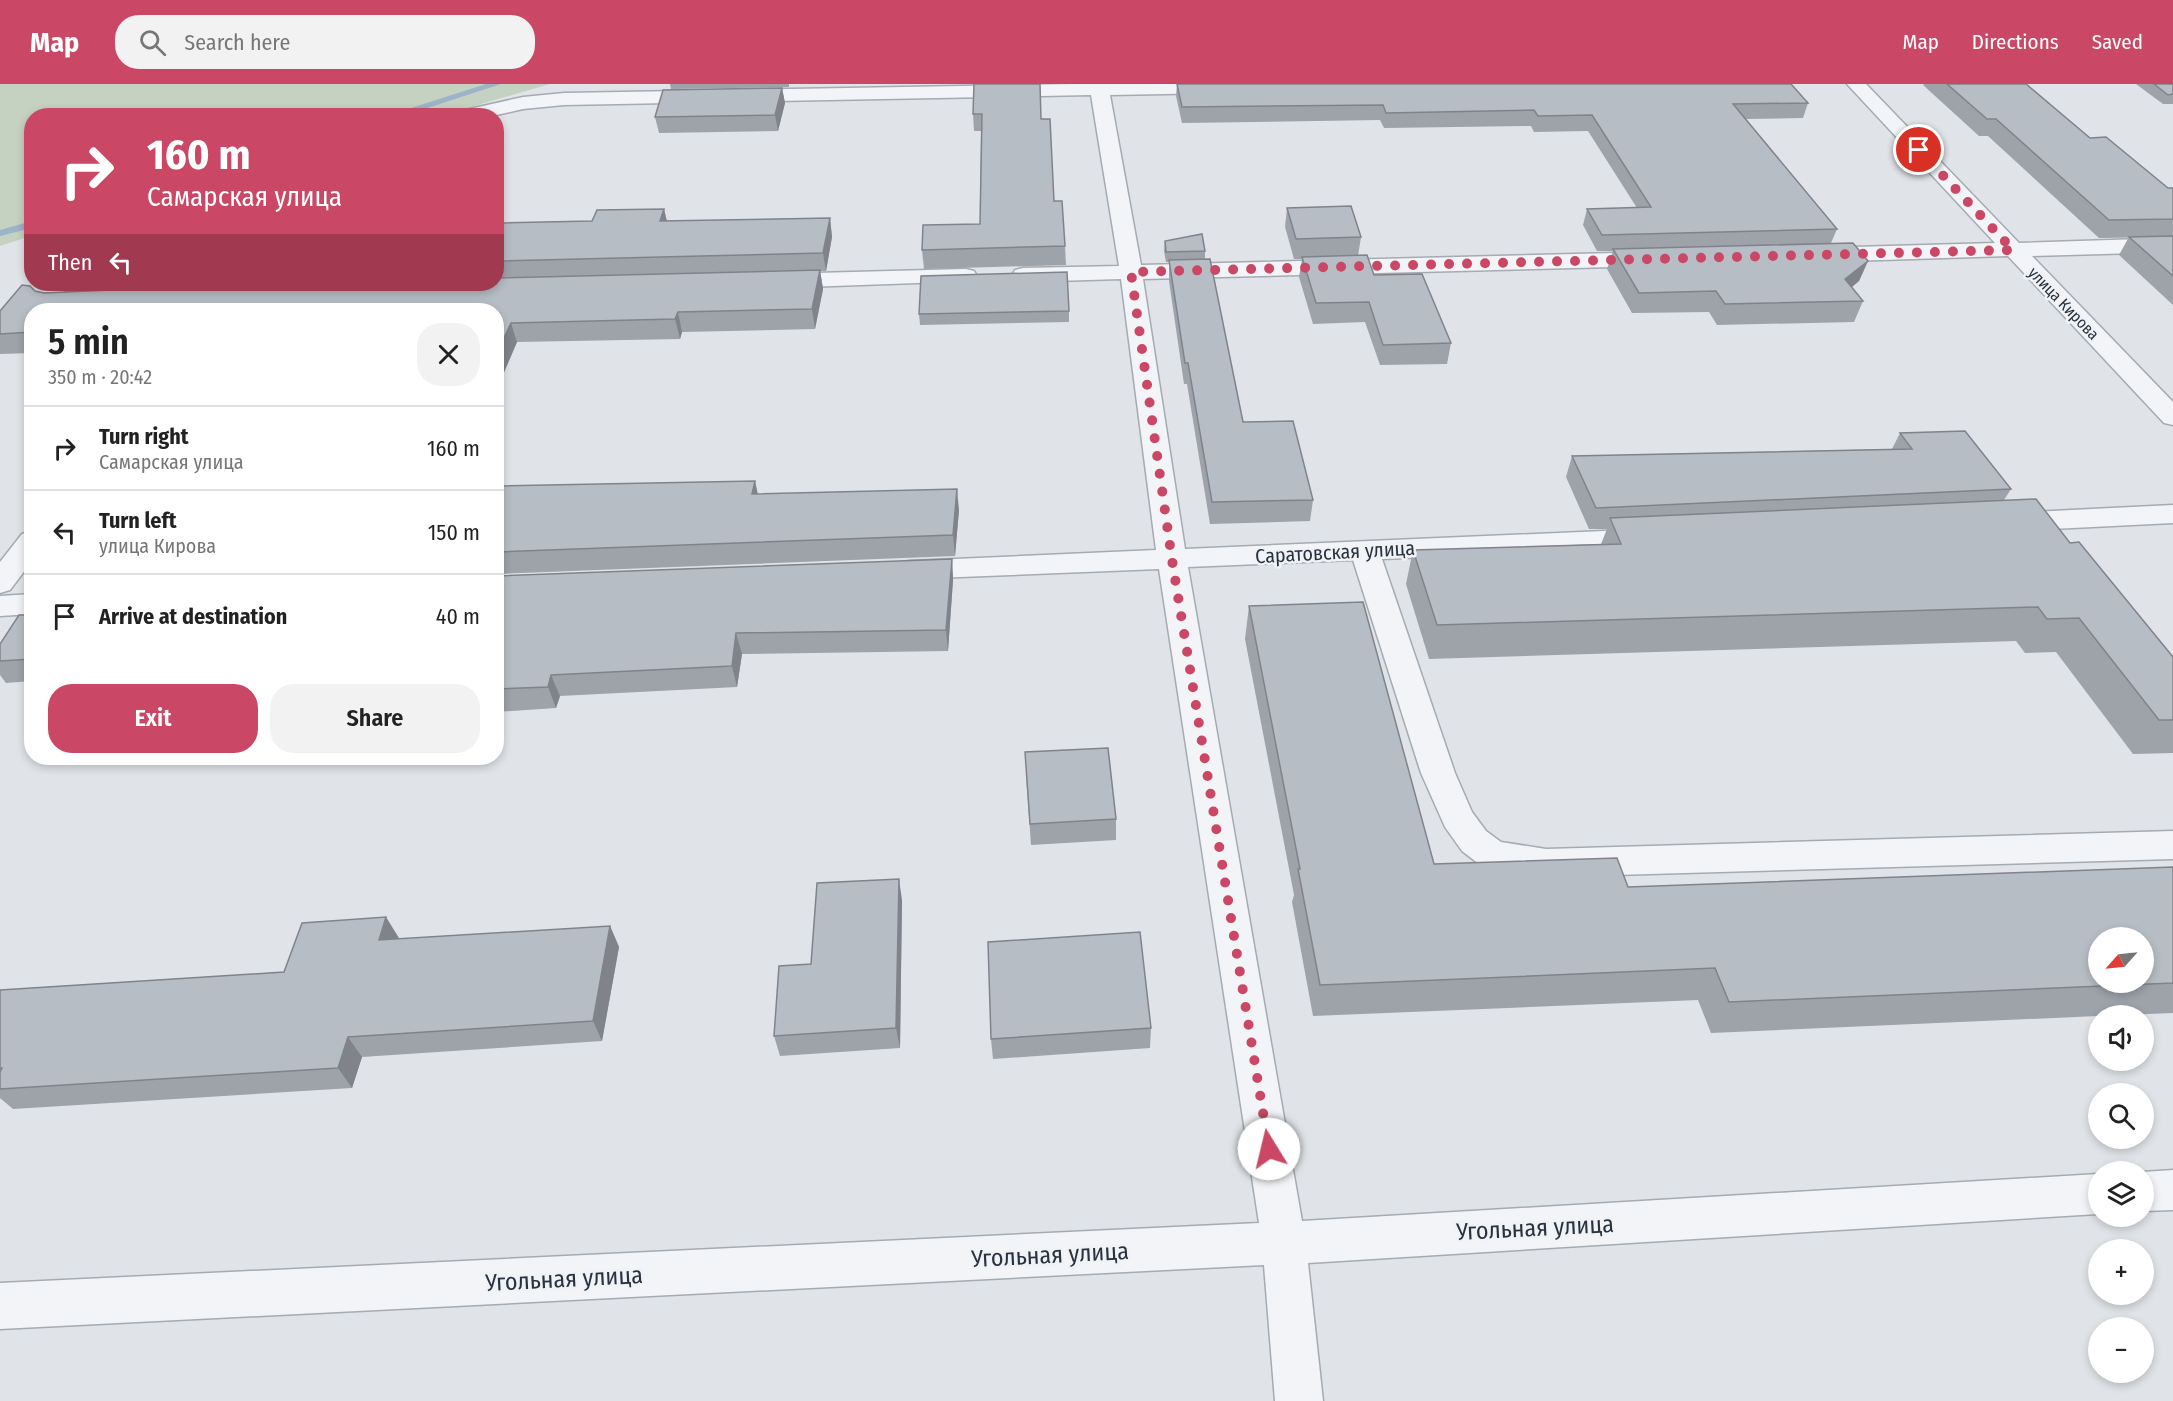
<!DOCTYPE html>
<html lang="en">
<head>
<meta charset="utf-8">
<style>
  :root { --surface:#fff; --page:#f2f2f2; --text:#222; --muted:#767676; --line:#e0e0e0; --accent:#ca4865 }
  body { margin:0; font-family:"Fira Sans Condensed",sans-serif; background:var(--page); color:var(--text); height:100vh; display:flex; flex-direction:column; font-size:22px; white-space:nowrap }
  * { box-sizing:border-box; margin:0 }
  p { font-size:20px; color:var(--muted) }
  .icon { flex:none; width:33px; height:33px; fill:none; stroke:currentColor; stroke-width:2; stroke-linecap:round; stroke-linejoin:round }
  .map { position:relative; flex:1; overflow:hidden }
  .side { position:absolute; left:24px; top:219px; width:480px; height:462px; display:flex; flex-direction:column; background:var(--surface); border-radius:24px; box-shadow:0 3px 9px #0003 }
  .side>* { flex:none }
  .guide { position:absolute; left:24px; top:24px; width:480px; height:183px; border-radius:24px; box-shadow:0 3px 9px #0003; background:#ca4865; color:#fff; overflow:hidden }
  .needle { width:39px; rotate:243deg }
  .fabs { position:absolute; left:2088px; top:843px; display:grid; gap:12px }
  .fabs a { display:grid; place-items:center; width:66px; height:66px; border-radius:50%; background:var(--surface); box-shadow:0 3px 9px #0003; font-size:30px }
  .pin { position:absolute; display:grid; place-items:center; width:51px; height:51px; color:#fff; margin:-26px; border:3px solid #fff; border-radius:50%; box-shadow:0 2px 6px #0007 }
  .me { position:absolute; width:66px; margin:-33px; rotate:351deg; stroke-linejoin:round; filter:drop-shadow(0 0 4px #0008) }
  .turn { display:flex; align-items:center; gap:21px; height:126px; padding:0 24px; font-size:27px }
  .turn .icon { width:78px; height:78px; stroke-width:2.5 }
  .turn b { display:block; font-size:42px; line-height:51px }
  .then { display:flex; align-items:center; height:57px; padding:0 24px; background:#0003; gap:12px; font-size:22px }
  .round { display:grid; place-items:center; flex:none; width:63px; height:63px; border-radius:24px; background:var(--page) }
  .headline { display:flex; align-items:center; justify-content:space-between; height:102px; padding:0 24px }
  h1 { font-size:36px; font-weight:600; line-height:45px }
  .cta { display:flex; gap:12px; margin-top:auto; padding:12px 24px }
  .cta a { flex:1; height:69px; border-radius:24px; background:var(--accent); color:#fff; font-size:24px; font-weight:600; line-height:69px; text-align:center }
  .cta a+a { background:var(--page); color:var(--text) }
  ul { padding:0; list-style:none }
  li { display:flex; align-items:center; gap:18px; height:84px; padding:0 24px; border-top:2px solid var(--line) }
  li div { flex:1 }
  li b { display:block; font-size:22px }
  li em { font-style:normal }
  header { display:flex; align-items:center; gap:36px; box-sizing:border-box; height:84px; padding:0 30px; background:var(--accent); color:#fff }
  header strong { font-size:28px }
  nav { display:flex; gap:33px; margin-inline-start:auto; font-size:21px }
  .search { width:420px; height:54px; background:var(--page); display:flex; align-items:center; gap:15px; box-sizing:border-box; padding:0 21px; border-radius:24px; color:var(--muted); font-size:22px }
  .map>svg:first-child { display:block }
  .green { fill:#c6d2c1 }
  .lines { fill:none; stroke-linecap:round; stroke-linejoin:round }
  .stream { fill:#9cb4c7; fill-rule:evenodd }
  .minor-casing { stroke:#a5abb2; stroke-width:3 }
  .minor { fill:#f2f4f7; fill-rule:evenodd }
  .wall { fill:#9da3a9 }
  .shaded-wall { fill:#80848a }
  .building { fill:#b7bdc5; stroke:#80848a; stroke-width:1.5; fill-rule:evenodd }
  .route { stroke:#ca4865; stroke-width:10; stroke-dasharray:0 18 }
  .labels { text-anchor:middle; stroke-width:5; stroke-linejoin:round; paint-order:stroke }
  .far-street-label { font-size:16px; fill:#29323f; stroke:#eff2f6 }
  .street-label { font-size:20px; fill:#29323f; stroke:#eff2f6 }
  .near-street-label { font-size:24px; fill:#29323f; stroke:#eff2f6 }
</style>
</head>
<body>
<header>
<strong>Map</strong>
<div class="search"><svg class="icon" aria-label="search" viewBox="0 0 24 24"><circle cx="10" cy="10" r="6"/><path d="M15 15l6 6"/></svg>Search here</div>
<nav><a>Map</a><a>Directions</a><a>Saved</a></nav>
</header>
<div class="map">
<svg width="2173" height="1317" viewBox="0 0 2173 1317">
  <rect width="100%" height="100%" fill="#e0e4e8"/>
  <path class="green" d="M 0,0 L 550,0 L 443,31 L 32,32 L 31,152 L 0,162 Z"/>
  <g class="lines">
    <path class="stream" d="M 486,0 L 501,0 L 403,32 L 386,32 Z
      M 32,137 L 32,144 L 0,152 L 0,146 Z"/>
    <g class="minor-casing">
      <path id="minor" d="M 1074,0 L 1227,0 L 1229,3 L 1227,7 L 1220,9 L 1110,11 L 1141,181 L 1655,168 L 1663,170 L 1666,175 L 1663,180 L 1655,182 L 1143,195 L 1185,465 L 1649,445 L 1659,448 L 1663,454 L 1659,460 L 1649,463 L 1382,475 L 1455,689 L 1472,728 L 1486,747 L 1501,758 L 1546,765 L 2173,747 L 2173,775 L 1546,793 L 1479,780 L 1462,767 L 1445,743 L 1421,689 L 1353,476 L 1188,483 L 1302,1137 L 2098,1090 L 2098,1130 L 1308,1179 L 1323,1317 L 1275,1317 L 1264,1181 L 0,1245 L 0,1199 L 1259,1139 L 1159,485 L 909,495 L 899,493 L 894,486 L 899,479 L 909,477 L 1156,466 L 1121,195 L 1023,198 L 1015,196 L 1012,191 L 1015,186 L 1023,184 L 1119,182 L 1091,11 L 564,21 L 523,25 L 492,32 L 454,32 L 456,28 L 523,13 L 564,9 Z
        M 1847,0 L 1866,0 L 2019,159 L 2173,154 L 2173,168 L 2032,172 L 2173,318 L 2173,341 L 2164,339 L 2008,172 L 1818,178 L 1810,176 L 1807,171 L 1810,166 L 1818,164 L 1995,159 Z
        M 966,185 L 974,187 L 977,192 L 974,197 L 777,204 L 769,202 L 765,197 L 769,192 L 777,190 Z
        M 2173,421 L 2173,439 L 2009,447 L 1999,444 L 1995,438 L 1999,432 L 2009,429 Z
        M 32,447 L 32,477 L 10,506 L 0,509 L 0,478 L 22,450 Z
        M 32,510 L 32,530 L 0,532 L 0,512 Z
        M 2173,1086 L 2173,1126 L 2144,1127 L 2142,1088 Z"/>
    </g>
    <use href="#minor" class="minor"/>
  </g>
  <path class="wall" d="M 670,0 L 789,0 L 789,3 L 671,5 Z
    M 974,0 L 1041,35 L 1054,117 L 1065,162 L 1066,181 L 924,185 L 922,166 L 980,140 L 981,47 L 974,47 L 973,30 Z
    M 1177,0 L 1791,0 L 1808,19 L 1803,34 L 1745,35 L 1837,145 L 1831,159 L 1868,177 L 1859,197 L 1852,203 L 1863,217 L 1854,238 L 1717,241 L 1709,228 L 1632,229 L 1607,185 L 1613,167 L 1597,167 L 1583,141 L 1587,125 L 1637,124 L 1588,47 L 1534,48 L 1531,42 L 1384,44 L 1380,36 L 1182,39 L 1176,12 Z
    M 1924,0 L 2026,0 L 2090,54 L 2168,104 L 2173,104 L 2173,221 L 2119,171 L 2129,153 L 2156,153 L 2099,154 L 1988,52 L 1979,52 L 1923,1 Z
    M 2136,0 L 2173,0 L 2173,20 L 2163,20 Z
    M 782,4 L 785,19 L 778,47 L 659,49 L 655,33 Z
    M 1287,124 L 1361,153 L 1358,172 L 1374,191 L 1451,259 L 1447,280 L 1380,281 L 1365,238 L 1313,240 L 1299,193 L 1302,175 L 1294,175 L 1285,143 Z
    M 664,125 L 667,137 L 830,134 L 832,153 L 826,187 L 820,187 L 823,205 L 815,245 L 682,248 L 680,255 L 517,258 L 502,293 L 496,293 L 496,226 L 32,226 L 32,269 L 0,270 L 0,227 L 35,207 L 44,209 L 64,208 L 59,200 L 496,200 L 496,139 L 592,137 Z
    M 1165,157 L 1205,167 L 1205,176 L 1243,338 L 1313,416 L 1310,437 L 1210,440 L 1187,300 L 1184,300 L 1169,197 L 1169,178 L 1166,178 L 1164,167 Z
    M 1069,227 L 1069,238 L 920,241 L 919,230 Z
    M 1900,349 L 2011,405 L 2004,416 L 2070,459 L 2173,573 L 2173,669 L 2133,670 L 2056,568 L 2025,569 L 2016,557 L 1429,575 L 1406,500 L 1413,466 L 1601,460 L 1607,445 L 1589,445 L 1566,393 L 1572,372 L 1892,365 Z
    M 755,397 L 758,410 L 959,426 L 955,472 L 496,490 L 496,402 Z
    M 952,475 L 953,496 L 948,567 L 742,570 L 737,603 L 560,612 L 556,624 L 496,628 L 496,492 Z
    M 1249,522 L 1434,780 L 1628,803 L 2173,783 L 2173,929 L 2098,932 L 1711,949 L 1698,916 L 1313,932 L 1292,818 L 1294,811 L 1245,555 Z
    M 32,531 L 32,597 L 6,599 L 0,591 L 0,560 Z
    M 1026,690 L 1116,735 L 1116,756 L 1031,761 Z
    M 902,816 L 900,964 L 780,972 L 774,952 L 811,880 Z
    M 610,842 L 619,863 L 602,957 L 362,973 L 352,1004 L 13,1025 L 0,1014 L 0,906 L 284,888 L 399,854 L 398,855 Z
    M 1151,944 L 1150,964 L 993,975 L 991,955 Z"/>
  <path class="shaded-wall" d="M 782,4 L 785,19 L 778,47 L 775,31 Z
    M 664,125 L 668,143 L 660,137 Z
    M 830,134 L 832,153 L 826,187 L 823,169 Z
    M 1868,177 L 1859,197 L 1837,215 L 1845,195 Z
    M 820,186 L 823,205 L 815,245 L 812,225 Z
    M 678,228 L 682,248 L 680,255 L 675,235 Z
    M 511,239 L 517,258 L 502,293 L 496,276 L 496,271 Z
    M 755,397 L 759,418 L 752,410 Z
    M 957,405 L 959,426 L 955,472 L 953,451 Z
    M 952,475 L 953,496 L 948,567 L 946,546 Z
    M 736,549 L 742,570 L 737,603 L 732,582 Z
    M 551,591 L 560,612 L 556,624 L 548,603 Z
    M 899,795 L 902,816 L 900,964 L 896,944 Z
    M 386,833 L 399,854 L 391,877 L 379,856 Z
    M 610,842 L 619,863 L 602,957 L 593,937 Z
    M 348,953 L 362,973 L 352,1004 L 338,984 Z"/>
  <path class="building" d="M 974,0 L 1040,0 L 1041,35 L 1050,35 L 1054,117 L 1062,117 L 1065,162 L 922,166 L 923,141 L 980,140 L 982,30 L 973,30 Z
    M 1177,0 L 1791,0 L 1808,19 L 1733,20 L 1837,145 L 1602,151 L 1587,125 L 1651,123 L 1592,31 L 1538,32 L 1534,26 L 1386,29 L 1383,21 L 1182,23 Z
    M 1947,0 L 2026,0 L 2090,54 L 2106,53 L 2168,104 L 2173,104 L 2173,135 L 2109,136 L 1996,35 L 1987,35 Z
    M 2154,0 L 2173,0 L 2173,10 L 2168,11 Z
    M 782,4 L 775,31 L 655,33 L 663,6 Z
    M 1351,122 L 1361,153 L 1296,155 L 1287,124 Z
    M 664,125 L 660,137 L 830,134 L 823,169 L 496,177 L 496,139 L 592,137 L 597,126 Z
    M 1202,150 L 1205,167 L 1166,168 L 1165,157 Z
    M 2173,152 L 2173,192 L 2129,153 Z
    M 1853,159 L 1868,177 L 1845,195 L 1863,217 L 1725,220 L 1716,207 L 1639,209 L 1613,165 Z
    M 1367,171 L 1374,191 L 1422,190 L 1451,259 L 1383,261 L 1369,218 L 1316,219 L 1302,173 Z
    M 1210,175 L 1243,338 L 1293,337 L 1313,416 L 1212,418 L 1188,279 L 1185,279 L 1169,176 Z
    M 820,186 L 812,225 L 678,228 L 675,235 L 511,239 L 496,271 L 496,226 L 32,226 L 32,248 L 0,250 L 0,227 L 22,201 L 30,202 L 35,207 L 44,209 L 200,202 L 293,200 L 496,200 L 496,194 Z
    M 1067,188 L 1069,227 L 919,230 L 921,192 Z
    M 1965,347 L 2011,405 L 1596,424 L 1572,372 L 1912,365 L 1900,349 Z
    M 755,397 L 752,410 L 957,405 L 953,451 L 496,468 L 496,402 Z
    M 2036,415 L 2070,459 L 2079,458 L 2173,573 L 2173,636 L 2159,636 L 2079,534 L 2047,535 L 2038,523 L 1437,541 L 1413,466 L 1621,460 L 1610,434 Z
    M 952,475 L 946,546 L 736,549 L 732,582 L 551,591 L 548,603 L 496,605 L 496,492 Z
    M 1363,518 L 1434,780 L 1617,774 L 1628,803 L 2173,783 L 2173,899 L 1729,918 L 1715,884 L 1320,901 L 1298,785 L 1300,785 L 1249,522 ZM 2098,854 L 2144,854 L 2144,898 L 2098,898 Z
    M 19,531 L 32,531 L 32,575 L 0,577 L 0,560 Z
    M 1108,664 L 1116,735 L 1030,740 L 1025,668 Z
    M 899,795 L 896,944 L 774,952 L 779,882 L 811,880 L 817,799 Z
    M 386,833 L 379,856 L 610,842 L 593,937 L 348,953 L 338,984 L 0,1005 L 0,988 L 2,984 L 0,984 L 0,906 L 284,888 L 302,839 Z
    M 1140,848 L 1151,944 L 991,955 L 988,858 Z"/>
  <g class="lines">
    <path class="route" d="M 1269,1065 L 1172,476 L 1131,188 L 2013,166 L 1919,66"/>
  </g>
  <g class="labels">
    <g class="far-street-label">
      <text transform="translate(2064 219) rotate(46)" y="6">улица Кирова</text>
    </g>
    <g class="street-label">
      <text transform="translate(1335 468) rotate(-3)" y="7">Саратовская улица</text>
    </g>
    <g class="near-street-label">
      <text transform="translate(1535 1144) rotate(-3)" y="8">Угольная улица</text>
      <text transform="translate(1050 1171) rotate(-3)" y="8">Угольная улица</text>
      <text transform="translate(564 1195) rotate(-3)" y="8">Угольная улица</text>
    </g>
  </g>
</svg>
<div class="fabs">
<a><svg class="needle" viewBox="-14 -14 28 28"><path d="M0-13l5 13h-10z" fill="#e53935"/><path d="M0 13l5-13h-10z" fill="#767676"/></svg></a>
<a><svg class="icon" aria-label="sound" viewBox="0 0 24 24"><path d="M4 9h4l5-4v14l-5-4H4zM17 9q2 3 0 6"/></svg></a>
<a><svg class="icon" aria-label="search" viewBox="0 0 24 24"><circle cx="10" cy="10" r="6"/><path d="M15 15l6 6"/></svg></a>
<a><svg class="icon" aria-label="layers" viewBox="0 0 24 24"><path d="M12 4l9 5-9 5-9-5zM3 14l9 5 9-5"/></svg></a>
<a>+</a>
<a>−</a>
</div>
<div class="pin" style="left:1919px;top:66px;background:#d93025"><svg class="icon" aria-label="arrive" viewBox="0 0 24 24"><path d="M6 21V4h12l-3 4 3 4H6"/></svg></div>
<svg class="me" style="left:1269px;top:1065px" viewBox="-20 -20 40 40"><circle r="19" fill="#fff"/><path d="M0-13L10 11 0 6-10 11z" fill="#ca4865"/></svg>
<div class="guide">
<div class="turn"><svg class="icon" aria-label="right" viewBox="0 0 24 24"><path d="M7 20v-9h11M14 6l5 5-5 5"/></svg><div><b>160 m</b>Самарская улица</div></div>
<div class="then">Then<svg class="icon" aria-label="left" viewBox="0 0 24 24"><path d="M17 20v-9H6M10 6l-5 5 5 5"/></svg></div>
</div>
<section class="side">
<div class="headline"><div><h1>5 min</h1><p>350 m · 20:42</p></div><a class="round"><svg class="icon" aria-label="close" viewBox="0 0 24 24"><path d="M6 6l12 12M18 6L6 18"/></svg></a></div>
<ul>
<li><svg class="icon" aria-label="right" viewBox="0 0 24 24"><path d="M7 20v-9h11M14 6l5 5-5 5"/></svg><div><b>Turn right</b><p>Самарская улица</p></div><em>160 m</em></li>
<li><svg class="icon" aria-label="left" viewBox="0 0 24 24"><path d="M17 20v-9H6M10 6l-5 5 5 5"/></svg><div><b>Turn left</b><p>улица Кирова</p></div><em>150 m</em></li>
<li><svg class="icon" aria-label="arrive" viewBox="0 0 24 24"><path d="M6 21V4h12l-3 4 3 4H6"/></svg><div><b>Arrive at destination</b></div><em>40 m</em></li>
</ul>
<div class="cta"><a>Exit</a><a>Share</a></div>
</section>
</div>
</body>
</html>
